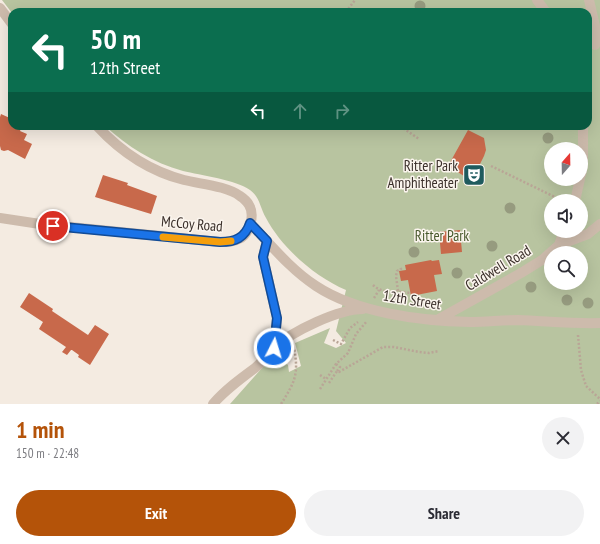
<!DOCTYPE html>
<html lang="en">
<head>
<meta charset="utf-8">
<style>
  :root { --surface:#fff; --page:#f2f2f3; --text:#2b2b33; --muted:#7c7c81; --accent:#b45309 }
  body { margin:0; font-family:"PT Sans Narrow",sans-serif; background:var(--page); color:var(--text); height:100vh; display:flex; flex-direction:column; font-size:15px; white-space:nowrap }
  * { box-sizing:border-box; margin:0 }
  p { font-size:13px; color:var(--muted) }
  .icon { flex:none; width:22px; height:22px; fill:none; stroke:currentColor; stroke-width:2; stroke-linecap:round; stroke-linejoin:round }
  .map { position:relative; height:404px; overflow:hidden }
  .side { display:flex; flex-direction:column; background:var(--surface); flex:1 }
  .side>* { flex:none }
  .banner { position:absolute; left:8px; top:8px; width:584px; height:122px; border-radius:12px; box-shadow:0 4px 16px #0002; background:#0b6e4f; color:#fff; overflow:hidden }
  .needle { width:26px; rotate:20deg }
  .buttons { position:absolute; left:544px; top:142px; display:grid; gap:8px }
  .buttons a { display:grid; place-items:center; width:44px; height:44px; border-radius:50%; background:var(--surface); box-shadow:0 4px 16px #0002; font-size:20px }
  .pin { position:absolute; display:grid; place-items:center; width:34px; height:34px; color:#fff; margin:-17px; border:2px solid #fff; border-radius:50%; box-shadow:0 1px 4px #0007 }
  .me { position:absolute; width:44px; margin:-22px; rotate:5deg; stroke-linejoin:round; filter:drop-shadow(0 0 3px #0008) }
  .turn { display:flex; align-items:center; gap:14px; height:84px; padding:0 16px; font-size:18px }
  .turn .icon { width:52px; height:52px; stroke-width:2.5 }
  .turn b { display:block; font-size:28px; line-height:34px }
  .lanes { display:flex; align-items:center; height:38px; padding:0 16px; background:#0003; justify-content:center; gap:20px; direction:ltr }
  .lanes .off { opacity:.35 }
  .round { display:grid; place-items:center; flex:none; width:42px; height:42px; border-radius:21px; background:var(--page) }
  .headline { display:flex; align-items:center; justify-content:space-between; height:68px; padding:0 16px }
  h1 { font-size:24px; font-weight:600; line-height:30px; color:var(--accent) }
  .primary-button { display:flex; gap:8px; margin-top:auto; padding:8px 16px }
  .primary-button a { flex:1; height:46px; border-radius:24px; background:var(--accent); color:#fff; font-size:16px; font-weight:600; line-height:46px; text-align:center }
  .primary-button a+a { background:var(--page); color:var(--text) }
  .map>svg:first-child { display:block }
  .green { fill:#b8c4a0; fill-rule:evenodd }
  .building { fill:#c8694b }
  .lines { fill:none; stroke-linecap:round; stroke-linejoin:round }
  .path { stroke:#b9a596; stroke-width:2.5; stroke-dasharray:2 2; stroke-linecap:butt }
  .minor { stroke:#cdbbac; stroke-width:10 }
  .tree { fill:#969b7f }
  .route-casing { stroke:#114b97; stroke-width:10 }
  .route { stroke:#1a73e8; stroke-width:7 }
  .slow { stroke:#f59e0b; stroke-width:7 }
  .labels { text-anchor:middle; stroke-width:3; stroke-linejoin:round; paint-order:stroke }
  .poi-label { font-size:15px; fill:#3b302b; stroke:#fbf5ee; text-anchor:end }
  .street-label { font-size:15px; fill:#3b302b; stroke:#fbf5ee }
  .park-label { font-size:15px; fill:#4a5a2e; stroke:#fbf5ee }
</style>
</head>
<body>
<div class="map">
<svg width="600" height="404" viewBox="0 0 600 404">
  <rect width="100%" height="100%" fill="#f4ebe1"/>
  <path class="green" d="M 2,0 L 600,0 L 600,404 L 230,404 L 270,359 L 281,358 L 288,365 L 289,372 L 301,366 L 295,343 L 330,328 L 324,343 L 336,348 L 346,343 L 336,331 L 346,290 C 315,277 282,248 266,218 C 260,208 260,197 250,190 C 237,180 200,175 183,171 C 153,163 127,146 105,126 L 588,126 L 588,12 L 12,12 L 12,13 ZM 551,149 L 581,149 L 581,179 L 551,179 ZM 551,201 L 581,201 L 581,231 L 551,231 ZM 551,253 L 581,253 L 581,283 L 551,283 Z"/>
  <path class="building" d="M 1,114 L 12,119 L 12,126 L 22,126 L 20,131 L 27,134 L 24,140 L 32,144 L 25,159 L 8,150 L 4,151 L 1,150 L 0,146 L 0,117 Z
    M 468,130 L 484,138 L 486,150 L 484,156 L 479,166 L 471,174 L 464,176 L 448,166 Z
    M 103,175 L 128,183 L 127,185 L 157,196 L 151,214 L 95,197 Z
    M 460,230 L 462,252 L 441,254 L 439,232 Z
    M 431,260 L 432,261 L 439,260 L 442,274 L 434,275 L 437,291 L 411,296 L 408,280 L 401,281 L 399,271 L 406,270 L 405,265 Z
    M 29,293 L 53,309 L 52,311 L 88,335 L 95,325 L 109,334 L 90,365 L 78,357 L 79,355 L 72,350 L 71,350 L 67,355 L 62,352 L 66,347 L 39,329 L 43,322 L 20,307 Z"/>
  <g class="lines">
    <path class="path" d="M 346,12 L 355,0
      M 400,126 L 419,139
      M 491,166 L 563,201
      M 373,285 C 383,295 397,290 410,293
      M 398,291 L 396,276 L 397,271 L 401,269 L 400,266
      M 374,298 L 379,290
      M 578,335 L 581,370 L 586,386 L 600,399
      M 333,340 L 341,344 L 350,328 L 358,322
      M 336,364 L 340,367 L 337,371 L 339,372 L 383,347 L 394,347 L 419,352 L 429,353 L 439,351
      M 320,375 L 326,379
      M 329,383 L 337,371
      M 320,389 L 336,364 L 348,353 L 356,334 L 367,321
      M 281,404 C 295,382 299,374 294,348
      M 597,404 L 600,401"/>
    <path class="minor" d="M 537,0 L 546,12
      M 589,0 L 595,26 L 595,45
      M 0,8 L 12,24
      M 581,175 L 583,165 L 583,126
      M 575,201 L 580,179
      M 0,218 L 40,224 L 220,242 C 227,242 234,242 241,238 C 250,232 255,215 249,205 C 247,201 243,198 240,196 C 227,186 200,184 184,180 C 149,171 121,152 97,126
      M 250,223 C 271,245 290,269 316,286 C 357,313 421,321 470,322 C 486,322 502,320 518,320 C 546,321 573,324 600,323
      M 267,241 L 263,257 L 277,318 L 274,348
      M 559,245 L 588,234 L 600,224
      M 437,320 L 521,273 L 542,260 L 559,245 L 564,231
      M 213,404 C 225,390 240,379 255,368 C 262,362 268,355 274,348 C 292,331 339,309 363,309"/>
  </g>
  <g class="tree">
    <circle cx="420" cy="6" r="5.5"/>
    <circle cx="548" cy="138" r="5.5"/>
    <circle cx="510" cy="208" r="5.5"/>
    <circle cx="492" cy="246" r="5.5"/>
    <circle cx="414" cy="252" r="5.5"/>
    <circle cx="457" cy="273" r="5.5"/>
    <circle cx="531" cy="287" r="5.5"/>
    <circle cx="567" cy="300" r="5.5"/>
    <circle cx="588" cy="303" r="5.5"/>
  </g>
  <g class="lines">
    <g class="route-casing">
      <path id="route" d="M 53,226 L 220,242 C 235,242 245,238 250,223 L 267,241 L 263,257 L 277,318 L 274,348"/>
    </g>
    <use href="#route" class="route"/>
    <path class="slow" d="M 163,237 L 220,242 L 231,241"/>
  </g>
  <defs>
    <g id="theatre-square" transform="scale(1.15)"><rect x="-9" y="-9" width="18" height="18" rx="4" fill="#1f5a5e" stroke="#fbf5ee"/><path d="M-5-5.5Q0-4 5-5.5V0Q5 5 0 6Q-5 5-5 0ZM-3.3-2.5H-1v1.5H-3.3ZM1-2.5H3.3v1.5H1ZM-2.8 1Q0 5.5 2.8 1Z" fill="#fff"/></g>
  </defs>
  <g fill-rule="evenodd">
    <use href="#theatre-square" x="474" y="175"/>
  </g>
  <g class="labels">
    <g class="poi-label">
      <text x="458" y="171">Ritter Park<tspan x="458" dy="17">Amphitheater</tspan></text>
    </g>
    <g class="street-label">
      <text transform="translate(192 224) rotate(5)" y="5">McCoy Road</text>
      <text transform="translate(498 268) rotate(-31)" y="5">Caldwell Road</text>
      <text transform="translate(412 300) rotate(9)" y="5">12th Street</text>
    </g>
    <g class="park-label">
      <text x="442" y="241">Ritter Park</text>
    </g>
  </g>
</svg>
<div class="buttons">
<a><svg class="needle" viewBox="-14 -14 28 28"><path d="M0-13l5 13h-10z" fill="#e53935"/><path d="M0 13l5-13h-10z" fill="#7c7c81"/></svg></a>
<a><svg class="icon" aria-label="sound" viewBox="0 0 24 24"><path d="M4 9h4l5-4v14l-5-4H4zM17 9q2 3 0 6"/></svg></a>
<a><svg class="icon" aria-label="search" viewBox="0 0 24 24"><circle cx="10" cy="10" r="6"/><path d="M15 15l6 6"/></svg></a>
</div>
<div class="pin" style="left:53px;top:226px;background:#d93025"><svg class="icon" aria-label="arrive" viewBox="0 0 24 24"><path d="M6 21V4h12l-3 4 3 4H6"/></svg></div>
<svg class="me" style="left:274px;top:348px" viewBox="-20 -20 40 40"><circle r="17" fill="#1a73e8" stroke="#fff" stroke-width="3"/><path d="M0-11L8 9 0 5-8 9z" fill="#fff"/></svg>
<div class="banner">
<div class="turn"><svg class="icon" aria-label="left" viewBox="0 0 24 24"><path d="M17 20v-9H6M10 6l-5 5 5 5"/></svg><div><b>50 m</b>12th Street</div></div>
<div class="lanes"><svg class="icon" aria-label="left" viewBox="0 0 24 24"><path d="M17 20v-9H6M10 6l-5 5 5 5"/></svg><svg class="icon off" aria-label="ahead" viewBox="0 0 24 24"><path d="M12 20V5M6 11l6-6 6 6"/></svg><svg class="icon off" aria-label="right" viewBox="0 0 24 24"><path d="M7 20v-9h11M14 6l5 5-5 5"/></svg></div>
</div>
</div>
<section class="side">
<div class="headline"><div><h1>1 min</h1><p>150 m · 22:48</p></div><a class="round"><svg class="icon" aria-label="close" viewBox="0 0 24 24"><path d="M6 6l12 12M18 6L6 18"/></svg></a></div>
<div class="primary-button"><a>Exit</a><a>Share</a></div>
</section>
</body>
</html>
